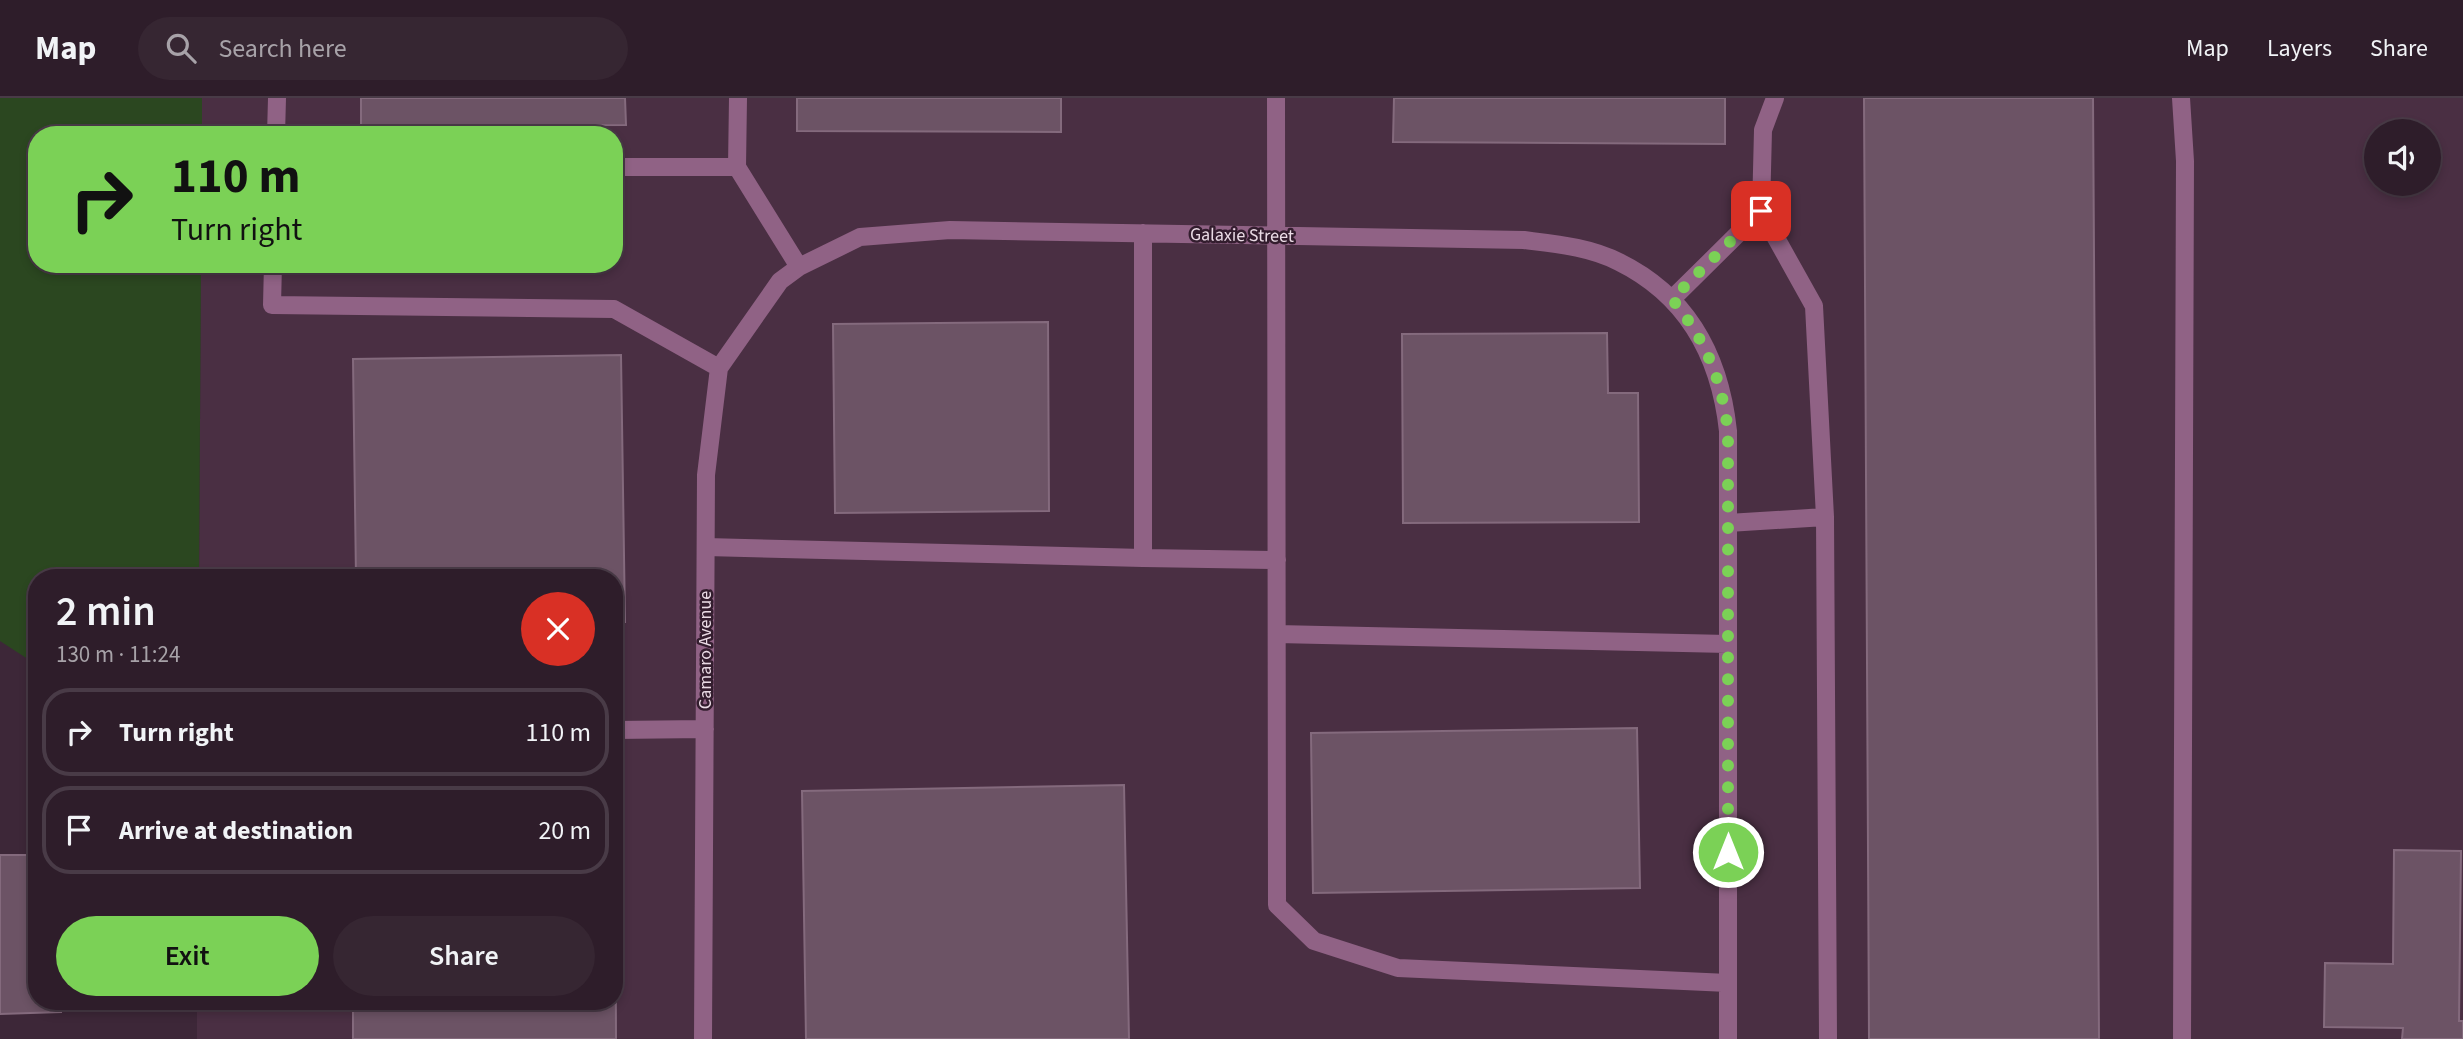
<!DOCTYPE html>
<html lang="en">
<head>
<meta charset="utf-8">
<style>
  :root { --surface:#2e1d2a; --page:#362632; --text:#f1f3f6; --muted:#a7a2a8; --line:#493b47; --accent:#7bd156 }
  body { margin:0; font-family:"Source Sans 3",sans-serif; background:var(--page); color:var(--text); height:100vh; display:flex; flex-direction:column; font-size:26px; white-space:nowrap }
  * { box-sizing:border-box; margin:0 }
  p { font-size:23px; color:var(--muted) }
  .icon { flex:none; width:38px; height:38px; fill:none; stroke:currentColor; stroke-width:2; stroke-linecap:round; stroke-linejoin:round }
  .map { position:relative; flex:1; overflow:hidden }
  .drawer { position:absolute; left:28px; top:471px; width:595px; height:441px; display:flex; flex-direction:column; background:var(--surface); border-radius:28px; box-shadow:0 4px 10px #0003,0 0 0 2px var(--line) }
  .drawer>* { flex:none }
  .top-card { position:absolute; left:28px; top:28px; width:595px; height:147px; border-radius:28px; box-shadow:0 4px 10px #0003,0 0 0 2px var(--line); background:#7bd156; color:#111; overflow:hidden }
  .controls { position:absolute; left:2364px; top:21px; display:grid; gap:14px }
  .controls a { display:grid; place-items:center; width:77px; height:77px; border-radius:50%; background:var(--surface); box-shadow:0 4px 10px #0003,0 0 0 2px var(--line); font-size:35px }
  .pin { position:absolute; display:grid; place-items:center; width:60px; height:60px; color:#fff; margin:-30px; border-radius:14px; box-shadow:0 4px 10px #0006 }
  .me { position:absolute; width:77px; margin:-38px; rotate:0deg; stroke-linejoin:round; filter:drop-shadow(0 0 5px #0008) }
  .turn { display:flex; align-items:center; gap:24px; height:147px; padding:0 28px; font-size:32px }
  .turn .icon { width:91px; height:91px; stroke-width:2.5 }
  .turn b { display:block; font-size:49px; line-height:60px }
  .round { display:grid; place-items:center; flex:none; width:74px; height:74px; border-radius:37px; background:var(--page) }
  .summary { display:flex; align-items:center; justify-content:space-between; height:119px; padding:0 28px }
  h1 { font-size:42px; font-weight:600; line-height:52px }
  .primary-button { display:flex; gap:14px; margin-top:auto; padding:14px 28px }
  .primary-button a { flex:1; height:80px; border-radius:42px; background:var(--accent); color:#111; font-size:28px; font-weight:600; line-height:80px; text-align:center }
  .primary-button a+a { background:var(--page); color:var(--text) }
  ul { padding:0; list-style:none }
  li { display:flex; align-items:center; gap:21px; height:88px; margin:0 14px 10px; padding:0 14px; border:4px solid var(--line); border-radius:28px }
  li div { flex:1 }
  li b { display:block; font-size:26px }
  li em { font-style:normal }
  header { display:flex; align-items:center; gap:42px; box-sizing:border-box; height:98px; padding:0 35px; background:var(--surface); border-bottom:2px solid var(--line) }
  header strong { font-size:33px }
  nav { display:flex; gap:38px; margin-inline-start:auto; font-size:24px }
  .search { width:490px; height:63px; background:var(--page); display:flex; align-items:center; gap:18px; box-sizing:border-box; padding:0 24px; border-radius:38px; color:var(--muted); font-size:26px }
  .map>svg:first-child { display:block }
  .built { fill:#4a2f43; fill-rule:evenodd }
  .green { fill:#2b4720 }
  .building { fill:#6c5365; stroke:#846a7d; stroke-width:2 }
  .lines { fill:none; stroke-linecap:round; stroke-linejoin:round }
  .minor { stroke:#906285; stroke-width:18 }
  .route { stroke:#7bd156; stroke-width:12; stroke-dasharray:0 21.6 }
  .labels { text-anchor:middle; stroke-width:5; stroke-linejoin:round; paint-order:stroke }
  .street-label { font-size:18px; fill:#eadbe5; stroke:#331d2e }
</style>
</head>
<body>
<header>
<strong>Map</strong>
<div class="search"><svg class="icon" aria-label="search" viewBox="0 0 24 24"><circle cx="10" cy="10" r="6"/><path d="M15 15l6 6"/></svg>Search here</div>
<nav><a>Map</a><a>Layers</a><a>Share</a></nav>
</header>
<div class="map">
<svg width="2463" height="941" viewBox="0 0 2463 941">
  <rect width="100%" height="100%" fill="#3d2738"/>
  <path class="built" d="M 202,0 L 2463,0 L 2463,941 L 197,941 L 197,903 L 614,903 L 614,480 L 199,479 L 201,166 L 614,166 L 614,37 L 202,37 ZM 2376,33 L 2429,33 L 2429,86 L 2376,86 Z"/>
  <path class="green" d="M 0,0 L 202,0 L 202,37 L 37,37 L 37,166 L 201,166 L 199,479 L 37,480 L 37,567 L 0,543 Z"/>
  <path class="building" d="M 361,0 L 625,0 L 626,27 L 361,28 Z
    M 797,0 L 1061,0 L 1061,34 L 797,33 Z
    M 1394,0 L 1725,0 L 1725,46 L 1393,44 Z
    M 1864,0 L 2093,0 L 2099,941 L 1869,941 Z
    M 1048,224 L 1049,413 L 835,415 L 833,226 Z
    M 1607,235 L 1608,295 L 1638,295 L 1639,424 L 1403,425 L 1402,236 Z
    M 621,257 L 625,524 L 614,524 L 614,480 L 356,480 L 353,261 Z
    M 1637,630 L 1640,790 L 1313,795 L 1311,635 Z
    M 1124,687 L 1129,941 L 806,941 L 802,693 Z
    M 615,689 L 616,941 L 353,941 L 353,903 L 614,903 Z
    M 2394,752 L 2461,753 L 2459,923 L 2463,923 L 2463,941 L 2402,941 L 2403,930 L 2324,929 L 2325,865 L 2393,866 Z
    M 0,757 L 37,757 L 37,903 L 60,903 L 61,914 L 0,916 Z"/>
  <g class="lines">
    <path class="minor" d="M 738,0 L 737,69 L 799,169
      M 1276,0 L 1277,807 L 1314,843 L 1398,870 L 1728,885
      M 2181,0 L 2185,63 L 2182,941
      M 276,37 L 277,0
      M 614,69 L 737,69
      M 1761,113 L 1814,208 L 1825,419
      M 273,166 L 272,207 L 614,211 L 719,270
      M 1672,201 L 1761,113 L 1763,32 L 1775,0
      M 1728,425 L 1825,419 L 1828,941
      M 706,449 L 1143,460 L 1143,135
      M 1143,460 L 1277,462
      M 1277,536 L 1728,546
      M 614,632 L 705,631
      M 703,941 L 706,377 L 719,270 L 780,183 L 799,169 L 860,139 L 950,132 L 1524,142 C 1556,146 1590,149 1619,164 C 1688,198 1720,259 1728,333 L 1728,941"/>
  </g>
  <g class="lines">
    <path class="route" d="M 1728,754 L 1728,333 C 1721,279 1706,243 1672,201 L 1761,113"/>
  </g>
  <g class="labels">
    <g class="street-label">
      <text transform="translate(1242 137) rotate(1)" y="6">Galaxie Street</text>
      <text transform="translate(705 552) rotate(-90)" y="6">Camaro Avenue</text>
    </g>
  </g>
</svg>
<div class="controls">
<a><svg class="icon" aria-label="sound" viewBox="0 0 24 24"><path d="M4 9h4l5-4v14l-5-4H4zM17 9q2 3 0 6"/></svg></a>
</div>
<div class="pin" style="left:1761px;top:113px;background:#d93025"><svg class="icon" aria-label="arrive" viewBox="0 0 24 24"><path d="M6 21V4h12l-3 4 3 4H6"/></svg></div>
<svg class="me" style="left:1728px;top:754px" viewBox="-20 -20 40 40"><circle r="17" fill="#7bd156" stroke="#fff" stroke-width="3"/><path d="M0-11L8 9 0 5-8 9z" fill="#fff"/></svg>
<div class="top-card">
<div class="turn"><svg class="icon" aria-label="right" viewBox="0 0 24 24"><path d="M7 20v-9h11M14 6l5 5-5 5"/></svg><div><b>110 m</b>Turn right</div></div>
</div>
<section class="drawer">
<div class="summary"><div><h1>2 min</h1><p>130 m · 11:24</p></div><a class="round" style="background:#d93025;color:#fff"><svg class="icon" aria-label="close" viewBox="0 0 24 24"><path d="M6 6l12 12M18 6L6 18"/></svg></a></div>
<ul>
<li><svg class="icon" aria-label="right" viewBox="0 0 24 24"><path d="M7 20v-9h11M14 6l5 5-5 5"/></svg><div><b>Turn right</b></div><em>110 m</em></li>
<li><svg class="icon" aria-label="arrive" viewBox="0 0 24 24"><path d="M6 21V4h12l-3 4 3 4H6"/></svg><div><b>Arrive at destination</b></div><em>20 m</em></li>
</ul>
<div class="primary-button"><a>Exit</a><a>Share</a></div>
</section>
</div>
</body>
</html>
